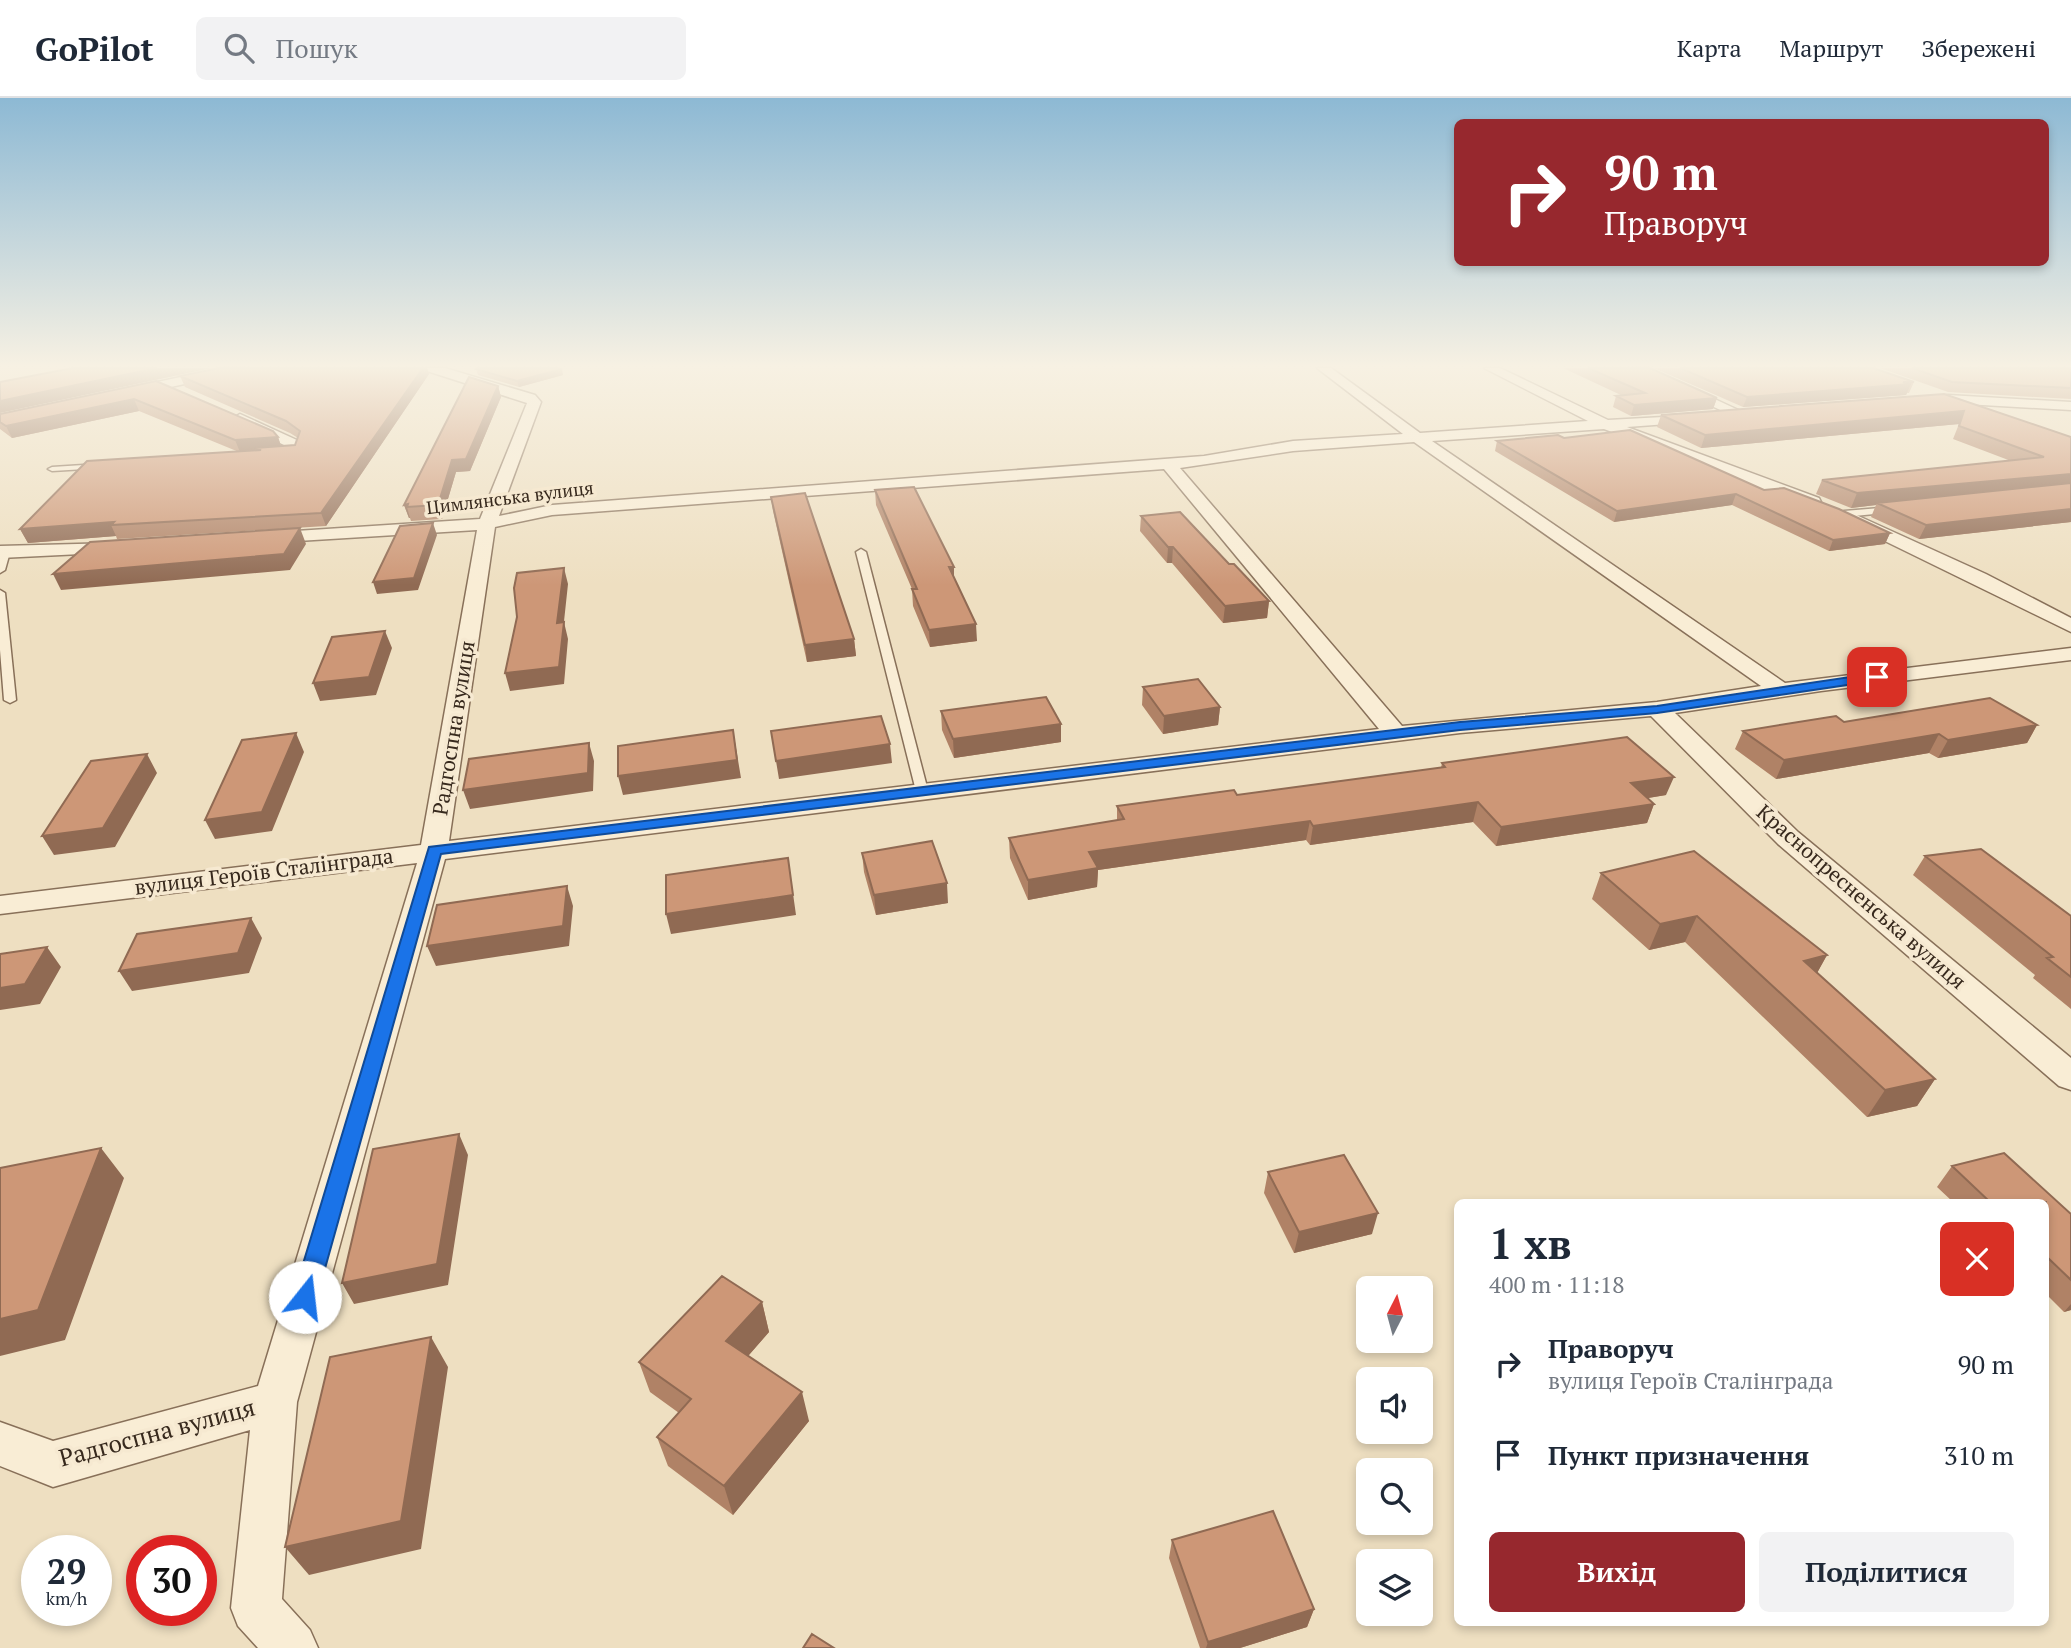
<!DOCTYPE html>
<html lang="uk">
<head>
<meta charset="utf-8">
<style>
  :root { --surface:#fff; --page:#f2f2f3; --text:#1f2937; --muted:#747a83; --line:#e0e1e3; --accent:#97282e }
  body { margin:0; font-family:"PT Serif",serif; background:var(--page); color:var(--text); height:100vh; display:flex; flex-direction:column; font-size:26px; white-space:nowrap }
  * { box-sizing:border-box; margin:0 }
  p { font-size:23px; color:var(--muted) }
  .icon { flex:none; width:38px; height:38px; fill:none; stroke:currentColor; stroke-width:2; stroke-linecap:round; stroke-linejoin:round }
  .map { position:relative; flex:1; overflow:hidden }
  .drawer { position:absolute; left:1454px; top:1101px; width:595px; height:427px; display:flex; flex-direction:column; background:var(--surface); border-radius:10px; box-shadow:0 4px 10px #0003 }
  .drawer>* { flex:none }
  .guide { position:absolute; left:1454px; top:21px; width:595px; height:147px; border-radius:10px; box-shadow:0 4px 10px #0003; background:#97282e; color:#fff; overflow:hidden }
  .needle { width:46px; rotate:6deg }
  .controls { position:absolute; left:1356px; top:1178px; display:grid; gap:14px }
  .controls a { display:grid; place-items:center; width:77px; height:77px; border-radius:10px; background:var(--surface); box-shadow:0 4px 10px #0003; font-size:35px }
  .speed { position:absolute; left:21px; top:1437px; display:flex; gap:14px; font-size:35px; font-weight:700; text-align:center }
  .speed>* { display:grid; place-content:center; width:91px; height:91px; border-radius:50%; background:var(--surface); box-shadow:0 4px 10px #0003; line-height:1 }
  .speed small { font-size:18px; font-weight:400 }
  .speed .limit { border:10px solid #d22; background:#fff; color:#111 }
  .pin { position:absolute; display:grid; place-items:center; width:60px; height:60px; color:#fff; margin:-30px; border-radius:14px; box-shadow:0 4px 10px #0006 }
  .me { position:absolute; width:77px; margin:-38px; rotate:16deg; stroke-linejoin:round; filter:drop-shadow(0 0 5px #0008) }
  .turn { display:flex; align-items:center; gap:24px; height:147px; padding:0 35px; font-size:32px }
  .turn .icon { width:91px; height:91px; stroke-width:2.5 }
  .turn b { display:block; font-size:49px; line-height:60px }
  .round { display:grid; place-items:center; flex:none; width:74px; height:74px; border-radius:10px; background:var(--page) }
  .head { display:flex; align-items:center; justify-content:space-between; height:119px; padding:0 35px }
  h1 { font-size:42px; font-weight:800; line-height:52px }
  .cta { display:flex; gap:14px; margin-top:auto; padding:14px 35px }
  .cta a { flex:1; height:80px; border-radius:10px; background:var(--accent); color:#fff; font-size:28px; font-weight:800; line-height:80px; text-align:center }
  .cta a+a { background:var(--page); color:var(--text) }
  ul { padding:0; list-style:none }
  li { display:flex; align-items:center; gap:21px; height:91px; padding:0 35px }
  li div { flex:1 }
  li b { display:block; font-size:26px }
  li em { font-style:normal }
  header { display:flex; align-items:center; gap:42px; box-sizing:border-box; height:98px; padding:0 35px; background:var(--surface); border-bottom:2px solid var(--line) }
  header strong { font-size:33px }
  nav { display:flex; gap:38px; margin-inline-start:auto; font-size:24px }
  .search { width:490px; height:63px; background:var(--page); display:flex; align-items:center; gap:18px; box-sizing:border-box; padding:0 24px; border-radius:10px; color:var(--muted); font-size:26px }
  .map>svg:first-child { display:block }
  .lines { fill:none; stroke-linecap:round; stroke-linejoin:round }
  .lane-casing { stroke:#887059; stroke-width:3 }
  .street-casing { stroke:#887059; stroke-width:3 }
  .lane { fill:#f9edd5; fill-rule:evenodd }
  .street { fill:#f9edd5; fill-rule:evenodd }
  .wall { fill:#b08266 }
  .shaded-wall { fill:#906a53 }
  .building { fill:#cd9777; stroke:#906a53; stroke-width:2 }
  .route { fill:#1a73e8; stroke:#114b97; stroke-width:2 }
  .labels { text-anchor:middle; stroke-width:7; stroke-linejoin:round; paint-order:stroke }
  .far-street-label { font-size:18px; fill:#37291d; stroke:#f6e9d1 }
  .street-label { font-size:21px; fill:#37291d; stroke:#f6e9d1 }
  .near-street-label { font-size:24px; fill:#37291d; stroke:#f6e9d1 }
</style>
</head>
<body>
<header>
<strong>GoPilot</strong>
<div class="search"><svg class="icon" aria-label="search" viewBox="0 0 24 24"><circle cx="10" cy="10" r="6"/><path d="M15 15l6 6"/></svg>Пошук</div>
<nav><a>Карта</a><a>Маршрут</a><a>Збережені</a></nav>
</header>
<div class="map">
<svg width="2071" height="1550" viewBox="0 0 2071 1550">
  <rect width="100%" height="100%" fill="#eedfc1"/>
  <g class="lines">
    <g class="lane-casing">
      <path id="lane" d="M 99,366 L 103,368 L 102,370 L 52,373 L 48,371 L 52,369 Z
        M 1892,409 L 1895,410 L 1895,414 L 1844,419 L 1840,416 L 1844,413 Z
        M 5,451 L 10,454 L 5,472 L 0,475 L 0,455 Z
        M 861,451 L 866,454 L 928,693 L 927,696 L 922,697 L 916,693 L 856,454 Z
        M 0,492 L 5,495 L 16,602 L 10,605 L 4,602 L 0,552 Z"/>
    </g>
    <g class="street-casing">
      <path id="street" d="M 223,270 L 246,270 L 240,274 L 129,298 L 122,294 L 129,290 Z
        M 426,270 L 445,270 L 535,297 L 541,304 L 499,418 L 552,407 L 1204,358 L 1293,343 L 1403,336 L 1317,270 L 1331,270 L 1420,335 L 1588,323 L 1484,270 L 1500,270 L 1608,322 L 1700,317 L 1702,320 L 1700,323 L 1695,324 L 1627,329 L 1819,400 L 1821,404 L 1819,408 L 1807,408 L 1604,331 L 1432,343 L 1785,585 L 2071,550 L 2071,562 L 1821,593 L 1675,615 L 1798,734 L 2071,960 L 2071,992 L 2059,988 L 1778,746 L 1651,618 L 1460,635 L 445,761 L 297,1304 L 282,1501 L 310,1532 L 318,1550 L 258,1550 L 238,1528 L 231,1510 L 250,1332 L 53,1389 L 0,1368 L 0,1324 L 53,1343 L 258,1288 L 417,765 L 0,816 L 0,798 L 421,747 L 477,432 L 265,445 L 256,440 L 265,435 L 480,421 L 527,305 L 427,273 ZM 1414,344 L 1761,588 L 1657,604 L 1402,628 L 1180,370 L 1293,353 ZM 1164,371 L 1379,631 L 449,743 L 495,429 L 552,417 Z
        M 1632,270 L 1648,270 L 1749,317 L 1742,321 L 1737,320 Z
        M 1948,297 L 2071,304 L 2071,312 L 1948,305 L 1924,307 L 1917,303 L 1924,299 Z
        M 240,316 L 299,343 L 302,346 L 297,358 L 287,358 L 286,348 L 235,323 L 233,320 Z
        M 1854,416 L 1986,476 L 2071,520 L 2071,534 L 1848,425 L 1845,421 L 1848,417 Z
        M 116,445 L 122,446 L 125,450 L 122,454 L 0,460 L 0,448 Z"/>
    </g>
    <use href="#lane" class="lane"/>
    <use href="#street" class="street"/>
  </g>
  <path class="wall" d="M 219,270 L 427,270 L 429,276 L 326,428 L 117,441 L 116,438 L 28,445 L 20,431 L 239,354 L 139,313 L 12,340 L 0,331 L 0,316 L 156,283 L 278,339 L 281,348 L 295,347 L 298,340 L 290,335 L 185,289 L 180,278 Z
    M 1563,270 L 1650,270 L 1717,300 L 1713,311 L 1631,318 L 1613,309 L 1616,298 L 1623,298 Z
    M 1654,270 L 1873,270 L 1914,284 L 1909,295 L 1907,295 L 1906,297 L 1743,309 Z
    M 1880,270 L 2071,270 L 2071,301 L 1948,294 Z
    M 476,271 L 563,277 L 519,289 L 478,277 Z
    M 498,288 L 501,299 L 470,373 L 456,374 L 442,421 L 411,423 L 410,420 L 409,420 L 404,407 Z
    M 1944,296 L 2071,339 L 2071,424 L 1919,441 L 1871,419 L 1876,407 L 1851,410 L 1816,396 L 1822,382 L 2011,363 L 1953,341 L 1959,326 L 1701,350 L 1657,329 L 1661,317 Z
    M 1564,340 L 1764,392 L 1890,435 L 1885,446 L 1829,453 L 1732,407 L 1614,424 L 1495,353 L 1497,343 Z
    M 875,392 L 954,469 L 954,481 L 977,543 L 930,549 L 913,508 L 912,491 L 876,407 Z
    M 771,399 L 854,541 L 856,558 L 807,564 L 773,413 Z
    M 1141,418 L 1229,466 L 1269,503 L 1267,520 L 1223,525 L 1172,465 L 1167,465 L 1140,433 Z
    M 1143,589 L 1220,609 L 1218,627 L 1163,636 L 1142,607 Z
    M 941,613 L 1061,626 L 1061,644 L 954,660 L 942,632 Z
    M 1844,624 L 2037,627 L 2027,645 L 1938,660 L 1929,655 L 1776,681 L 1735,651 L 1743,633 Z
    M 1442,665 L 1666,697 L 1648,700 L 1654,706 L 1647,725 L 1496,748 L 1473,724 L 1310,747 L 1306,742 L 1098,772 L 1097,789 L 1028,802 L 1010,760 L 1009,740 L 1117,722 L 1117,708 L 1237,697 L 1441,670 Z
    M 862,755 L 948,805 L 876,817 L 864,774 Z
    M 1925,758 L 2071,818 L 2071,911 L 2033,880 L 2035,877 L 1913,777 Z
    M 1601,775 L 1827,857 L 1817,875 L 1935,981 L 1917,1008 L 1867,1019 L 1685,844 L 1649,852 L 1592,801 Z
    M 2004,1055 L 2071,1116 L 2071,1212 L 2064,1214 L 2046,1196 L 2046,1104 L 1953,1104 L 1937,1089 L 1952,1068 Z
    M 1268,1074 L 1372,1136 L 1294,1155 L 1264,1095 Z
    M 762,1204 L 769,1234 L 748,1258 L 809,1323 L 733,1417 L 668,1368 L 657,1339 L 679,1315 L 650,1294 L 639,1264 Z
    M 1172,1442 L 1314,1511 L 1307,1529 L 1240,1550 L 1200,1550 L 1169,1460 Z"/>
  <path class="shaded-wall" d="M 157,270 L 212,270 L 0,315 L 0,303 Z
    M 423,270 L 427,270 L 429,276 L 326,428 L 321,415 Z
    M 562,271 L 563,277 L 519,289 L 517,283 Z
    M 1911,286 L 1906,297 L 1743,309 L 1747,299 Z
    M 498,288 L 501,299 L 470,373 L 456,374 L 442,421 L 438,407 L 452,362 Z
    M 1717,300 L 1713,311 L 1631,318 L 1634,307 Z
    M 134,301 L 139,313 L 12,340 L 6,328 Z
    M 1964,313 L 1959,326 L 1701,350 L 1705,337 Z
    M 278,339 L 282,351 L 255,350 L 256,353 L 240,354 L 235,342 Z
    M 2071,376 L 2071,389 L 1877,405 L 1876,407 L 1851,410 L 1857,395 Z
    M 1736,396 L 1732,407 L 1614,424 L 1617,413 Z
    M 408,406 L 407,409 L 410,420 L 409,420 L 404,407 Z
    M 2071,411 L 2071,424 L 1919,441 L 1926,427 Z
    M 114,424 L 111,427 L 116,438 L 28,445 L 20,431 Z
    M 433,425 L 437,437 L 418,492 L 377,496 L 373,484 Z
    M 300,430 L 306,446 L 290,472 L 61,492 L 53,476 Z
    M 1890,435 L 1885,446 L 1829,453 L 1833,442 Z
    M 1168,449 L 1173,449 L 1172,465 L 1167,465 Z
    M 949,469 L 954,469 L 954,485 Z
    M 564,470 L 568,486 L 562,542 L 557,525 Z
    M 1269,503 L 1267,520 L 1223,525 L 1225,508 Z
    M 564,524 L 568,541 L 564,586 L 510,593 L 505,575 Z
    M 976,526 L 977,543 L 930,549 L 929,532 Z
    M 385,533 L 392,550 L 376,597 L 320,603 L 313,585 Z
    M 854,541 L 856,558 L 807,564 L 805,547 Z
    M 1220,609 L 1218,627 L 1163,636 L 1164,618 Z
    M 1061,626 L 1061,644 L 954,660 L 953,641 Z
    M 2037,627 L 2027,645 L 1938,660 L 1948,642 Z
    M 733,632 L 741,680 L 623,697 L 618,678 Z
    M 296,635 L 304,654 L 272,733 L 215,741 L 205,722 Z
    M 1939,636 L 1929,655 L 1776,681 L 1784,662 Z
    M 589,645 L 594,663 L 593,693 L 470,711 L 463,692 Z
    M 890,646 L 892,665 L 779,681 L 776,663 Z
    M 147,656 L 157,675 L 115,749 L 54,757 L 42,738 Z
    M 1674,679 L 1666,697 L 1624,704 L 1631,685 Z
    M 1478,704 L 1473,724 L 1310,747 L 1313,728 Z
    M 1654,706 L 1647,725 L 1496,748 L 1501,729 Z
    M 1310,723 L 1306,742 L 1098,772 L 1097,789 L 1028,802 L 1028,782 L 1089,754 Z
    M 788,760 L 796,817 L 671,836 L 666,816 Z
    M 947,785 L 948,805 L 876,817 L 874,797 Z
    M 567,788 L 573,808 L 569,848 L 436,868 L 427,848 Z
    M 1697,818 L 1685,844 L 1649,852 L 1660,826 Z
    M 251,820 L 262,840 L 249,875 L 132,893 L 119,873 Z
    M 47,849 L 61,869 L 40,906 L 0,912 L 0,890 Z
    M 1827,857 L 1812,884 L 1804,863 Z
    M 1935,981 L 1917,1008 L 1867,1019 L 1885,992 Z
    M 459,1036 L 468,1057 L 448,1187 L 354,1206 L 342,1185 Z
    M 101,1050 L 124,1080 L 65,1242 L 0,1258 L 0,1221 Z
    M 1378,1115 L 1372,1136 L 1294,1155 L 1299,1134 Z
    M 762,1204 L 769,1234 L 735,1273 L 726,1243 Z
    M 2071,1206 L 2071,1212 L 2064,1214 Z
    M 431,1239 L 448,1269 L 421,1451 L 309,1477 L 285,1449 Z
    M 802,1294 L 809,1323 L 733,1417 L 724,1388 Z
    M 1314,1511 L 1307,1529 L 1240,1550 L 1206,1550 L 1208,1544 Z"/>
  <path class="building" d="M 73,270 L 157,270 L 0,303 L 0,284 Z
    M 219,270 L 423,270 L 321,415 L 111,427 L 114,424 L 20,431 L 87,363 L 261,352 L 255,350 L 295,347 L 300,333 L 286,323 L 180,278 Z
    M 477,270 L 557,270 L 562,271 L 517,283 L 476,271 Z
    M 1588,270 L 1650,270 L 1717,300 L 1634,307 L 1616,298 L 1645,295 Z
    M 1680,270 L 1873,270 L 1914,284 L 1903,284 L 1911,286 L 1747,299 Z
    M 1912,270 L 2071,270 L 2071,290 L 1952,284 Z
    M 469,279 L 498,288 L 466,361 L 452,362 L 438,407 L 407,409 L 408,406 L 404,407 Z
    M 156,283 L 273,333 L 278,339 L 235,342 L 134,301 L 6,328 L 0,324 L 0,316 Z
    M 1944,296 L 2071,339 L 2071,376 L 1857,395 L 1822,382 L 2044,359 L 1959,328 L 1964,313 L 1705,337 L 1661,317 Z
    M 1630,332 L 1764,392 L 1784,390 L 1839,411 L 1890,435 L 1833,442 L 1736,396 L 1617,413 L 1497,343 L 1558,337 L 1564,340 Z
    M 2071,385 L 2071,411 L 1926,427 L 1877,405 Z
    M 914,389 L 954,469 L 949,469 L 976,526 L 929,532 L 912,491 L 917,491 L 875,392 Z
    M 805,395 L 854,541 L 805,547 L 771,399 Z
    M 1180,414 L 1229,466 L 1234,466 L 1269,503 L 1225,508 L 1173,449 L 1168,449 L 1141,418 Z
    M 433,425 L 414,480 L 373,484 L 400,428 Z
    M 300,430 L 284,456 L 53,476 L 90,444 Z
    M 564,470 L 557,525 L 564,524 L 559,569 L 505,575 L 517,519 L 514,490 L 517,475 Z
    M 385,533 L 369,579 L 313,585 L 332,539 Z
    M 1198,581 L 1220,609 L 1164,618 L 1143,589 Z
    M 1046,599 L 1061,626 L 953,641 L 941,613 Z
    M 1990,600 L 2037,627 L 1948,642 L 1939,636 L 1784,662 L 1743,633 L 1836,618 L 1844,624 Z
    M 881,618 L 890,646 L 776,663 L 771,633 Z
    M 733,632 L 737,662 L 618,678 L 618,648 Z
    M 296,635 L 262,714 L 205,722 L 242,642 Z
    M 1627,639 L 1674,679 L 1631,685 L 1654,706 L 1501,729 L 1478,704 L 1313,728 L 1310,723 L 1089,754 L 1098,770 L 1028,782 L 1009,740 L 1124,721 L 1117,708 L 1234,692 L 1237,697 L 1445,669 L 1442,665 Z
    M 589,645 L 588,675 L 463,692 L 469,661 Z
    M 147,656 L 103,730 L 42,738 L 91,663 Z
    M 932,743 L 947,785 L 874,797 L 862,755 Z
    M 1981,751 L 2071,818 L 2071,879 L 2047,860 L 2053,859 L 1925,758 Z
    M 1694,753 L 1827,857 L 1804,863 L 1935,981 L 1885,992 L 1697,818 L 1660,826 L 1601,775 Z
    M 788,760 L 793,797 L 666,816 L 666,777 Z
    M 567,788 L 563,828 L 427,848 L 437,807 Z
    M 251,820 L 238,855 L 119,873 L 137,836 Z
    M 47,849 L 25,886 L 0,890 L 0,856 Z
    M 459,1036 L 437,1166 L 342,1185 L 373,1051 Z
    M 101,1050 L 38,1212 L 0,1221 L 0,1070 Z
    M 2004,1055 L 2071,1116 L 2071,1182 L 2046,1158 L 2046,1104 L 1990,1104 L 1952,1068 Z
    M 1344,1057 L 1378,1115 L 1299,1134 L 1268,1074 Z
    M 722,1178 L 762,1204 L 726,1243 L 802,1294 L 724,1388 L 657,1339 L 691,1301 L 639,1264 Z
    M 431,1239 L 401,1423 L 285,1449 L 330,1259 Z
    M 1273,1413 L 1314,1511 L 1208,1544 L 1172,1442 Z
    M 812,1536 L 834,1550 L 803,1550 Z"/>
  <linearGradient id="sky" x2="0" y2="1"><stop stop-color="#8db9d4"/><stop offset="0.55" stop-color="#f7f1e3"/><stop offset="1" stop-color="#f7f1e3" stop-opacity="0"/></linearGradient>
  <rect width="2071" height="487" fill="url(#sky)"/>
  <path class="route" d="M 1877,575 L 1883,579 L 1881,582 L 1657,615 L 1460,632 L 441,756 L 317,1199 L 313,1206 L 305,1209 L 297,1206 L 293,1199 L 429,749 L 1460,624 L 1657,608 Z"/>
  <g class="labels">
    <g class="far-street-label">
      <text transform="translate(510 400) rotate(-7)" y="6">Цимлянська вулиця</text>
    </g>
    <g class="street-label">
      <text transform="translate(454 630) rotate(-81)" y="7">Радгоспна вулиця</text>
      <text transform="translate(264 774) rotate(-7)" y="7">вулиця Героїв Сталінграда</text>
      <text transform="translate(1861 799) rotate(41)" y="7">Краснопресненська вулиця</text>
    </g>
    <g class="near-street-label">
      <text transform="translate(157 1335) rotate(-15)" y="8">Радгоспна вулиця</text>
    </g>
  </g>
</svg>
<div class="controls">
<a><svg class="needle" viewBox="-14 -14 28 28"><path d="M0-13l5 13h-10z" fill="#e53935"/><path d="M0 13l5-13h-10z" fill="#747a83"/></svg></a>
<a><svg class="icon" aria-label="sound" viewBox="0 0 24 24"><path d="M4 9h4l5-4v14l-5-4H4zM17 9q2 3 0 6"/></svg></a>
<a><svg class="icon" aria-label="search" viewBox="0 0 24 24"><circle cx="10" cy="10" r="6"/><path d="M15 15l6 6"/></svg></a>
<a><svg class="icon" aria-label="layers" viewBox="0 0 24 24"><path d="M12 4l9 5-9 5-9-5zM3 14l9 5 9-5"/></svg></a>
</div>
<div class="speed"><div>29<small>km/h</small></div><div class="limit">30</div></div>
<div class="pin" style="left:1877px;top:579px;background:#d93025"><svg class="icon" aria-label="arrive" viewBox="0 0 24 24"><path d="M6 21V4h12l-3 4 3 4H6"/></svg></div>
<svg class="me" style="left:305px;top:1199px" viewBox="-20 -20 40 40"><circle r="19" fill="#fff"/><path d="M0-13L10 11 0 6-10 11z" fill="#1a73e8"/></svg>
<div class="guide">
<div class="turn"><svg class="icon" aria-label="right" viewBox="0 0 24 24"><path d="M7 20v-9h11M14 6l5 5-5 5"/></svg><div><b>90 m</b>Праворуч</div></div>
</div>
<section class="drawer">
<div class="head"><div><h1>1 хв</h1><p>400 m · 11:18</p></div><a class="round" style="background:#d93025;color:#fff"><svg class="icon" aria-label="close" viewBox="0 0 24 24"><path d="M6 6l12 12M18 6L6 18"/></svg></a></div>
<ul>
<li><svg class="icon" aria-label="right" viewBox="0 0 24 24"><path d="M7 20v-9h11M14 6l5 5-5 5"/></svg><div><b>Праворуч</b><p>вулиця Героїв Сталінграда</p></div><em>90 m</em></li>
<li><svg class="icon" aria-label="arrive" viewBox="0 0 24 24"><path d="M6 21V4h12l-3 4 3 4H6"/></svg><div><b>Пункт призначення</b></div><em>310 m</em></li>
</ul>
<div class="cta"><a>Вихід</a><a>Поділитися</a></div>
</section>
</div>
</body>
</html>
